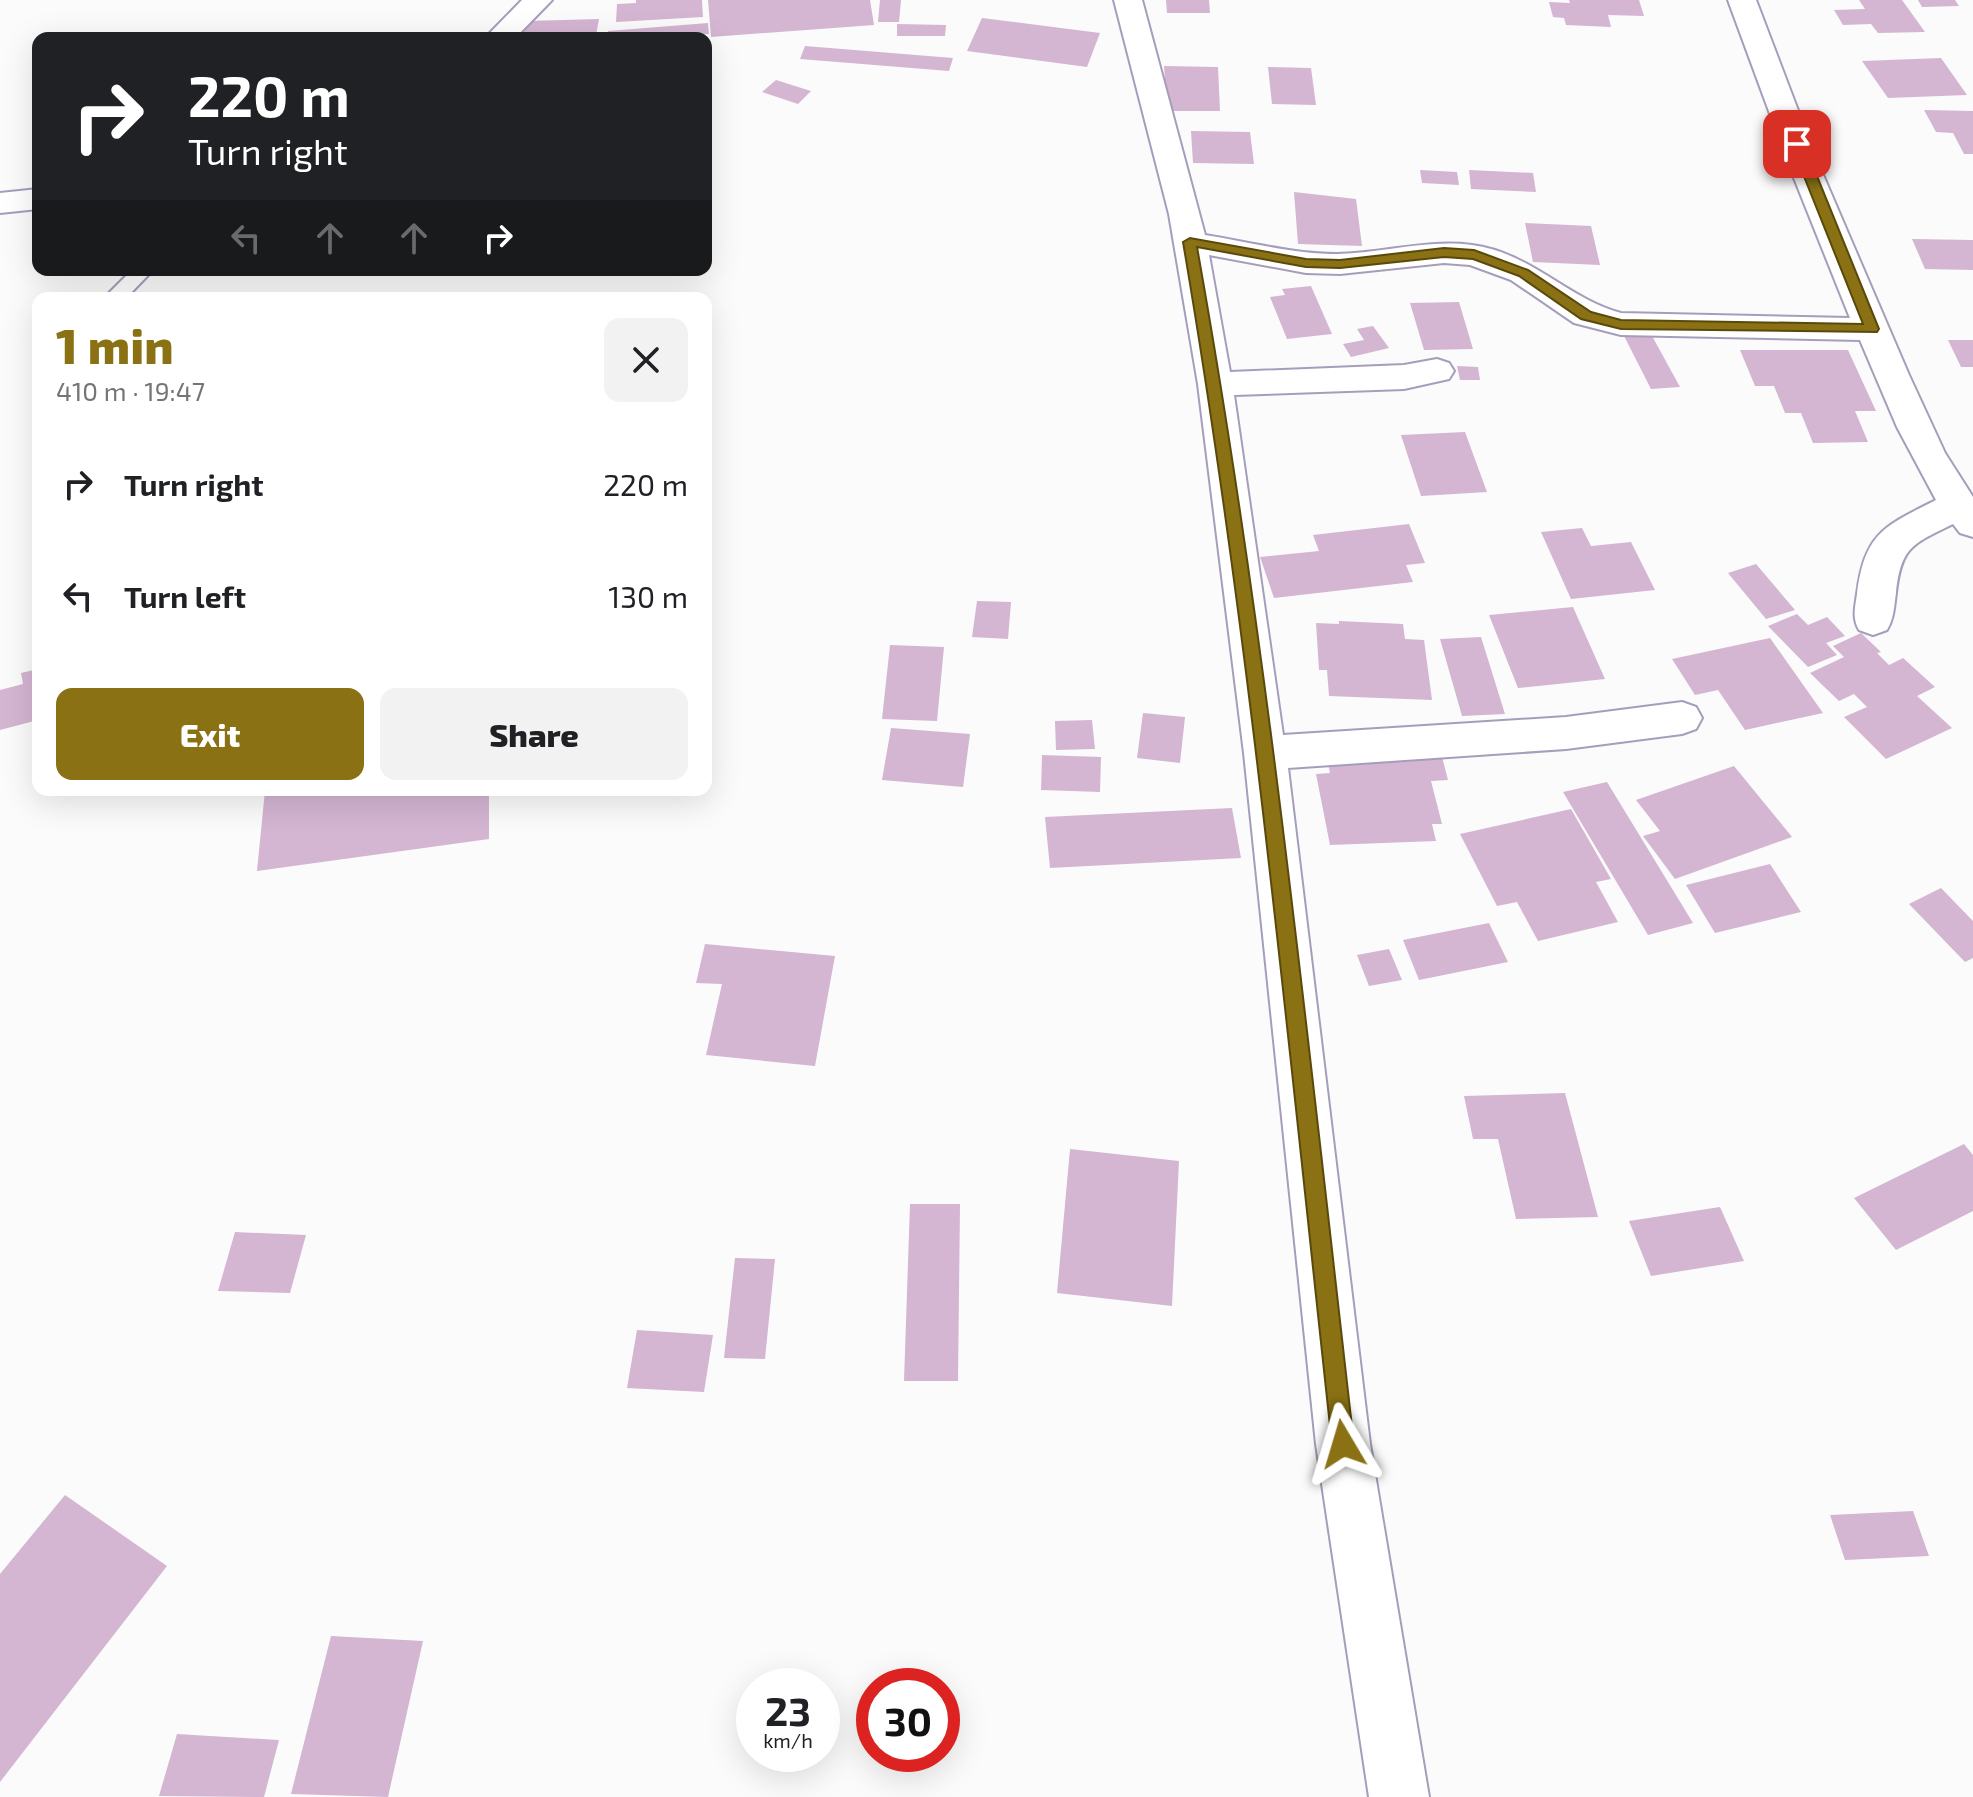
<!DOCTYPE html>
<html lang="en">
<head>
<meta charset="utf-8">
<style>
  :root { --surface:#fff; --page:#f2f2f2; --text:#202124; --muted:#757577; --accent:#8a7113 }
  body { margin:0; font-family:"Exo 2",sans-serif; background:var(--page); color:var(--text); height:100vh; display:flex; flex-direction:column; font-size:30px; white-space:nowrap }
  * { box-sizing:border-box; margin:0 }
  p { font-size:26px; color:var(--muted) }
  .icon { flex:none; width:44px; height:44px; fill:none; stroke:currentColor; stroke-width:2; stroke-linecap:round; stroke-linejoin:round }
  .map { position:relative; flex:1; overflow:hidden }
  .sheet { position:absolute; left:32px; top:292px; width:680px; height:504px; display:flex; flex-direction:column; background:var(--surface); border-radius:16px; box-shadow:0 8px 32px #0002 }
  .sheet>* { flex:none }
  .guide { position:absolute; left:32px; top:32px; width:680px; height:244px; border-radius:16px; box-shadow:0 8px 32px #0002; background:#202124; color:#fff; overflow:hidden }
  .speed { position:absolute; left:736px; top:1668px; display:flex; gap:16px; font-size:40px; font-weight:700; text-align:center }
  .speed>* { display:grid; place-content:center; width:104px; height:104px; border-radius:50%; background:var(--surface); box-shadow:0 8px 32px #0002; line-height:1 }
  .speed small { font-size:20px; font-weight:400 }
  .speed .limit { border:12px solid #d22; background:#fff; color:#111 }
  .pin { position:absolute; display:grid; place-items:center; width:68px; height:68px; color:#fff; margin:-34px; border-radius:16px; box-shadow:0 4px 12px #0006 }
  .me { position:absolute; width:88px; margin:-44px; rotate:353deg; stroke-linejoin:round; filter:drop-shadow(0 0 6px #0008) }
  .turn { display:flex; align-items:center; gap:28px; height:168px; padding:0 24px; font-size:36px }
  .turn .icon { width:104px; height:104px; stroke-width:2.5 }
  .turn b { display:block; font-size:56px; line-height:68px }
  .lanes { display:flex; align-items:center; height:76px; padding:0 24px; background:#0003; justify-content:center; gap:40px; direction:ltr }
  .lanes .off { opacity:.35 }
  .round { display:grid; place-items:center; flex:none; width:84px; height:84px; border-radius:16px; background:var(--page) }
  .overview { display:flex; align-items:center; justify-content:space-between; height:136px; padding:0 24px }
  h1 { font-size:48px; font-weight:800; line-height:60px; color:var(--accent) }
  .action { display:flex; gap:16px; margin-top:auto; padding:16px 24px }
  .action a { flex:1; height:92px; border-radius:16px; background:var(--accent); color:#fff; font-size:32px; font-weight:800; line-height:92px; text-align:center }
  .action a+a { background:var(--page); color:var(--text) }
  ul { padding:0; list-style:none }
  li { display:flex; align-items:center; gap:24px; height:112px; padding:0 24px }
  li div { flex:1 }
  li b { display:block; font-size:30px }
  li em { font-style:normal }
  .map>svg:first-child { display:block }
  .building { fill:#d4b5d2 }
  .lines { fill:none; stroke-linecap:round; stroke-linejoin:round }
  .service-casing { stroke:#a59ebb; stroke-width:4 }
  .minor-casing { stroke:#a59ebb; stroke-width:4 }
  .service { fill:#fff; fill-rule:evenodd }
  .minor { fill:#fff; fill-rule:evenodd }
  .route { fill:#8a7113; stroke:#5a490c; stroke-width:2 }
</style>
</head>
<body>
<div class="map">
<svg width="1973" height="1797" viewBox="0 0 1973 1797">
  <rect width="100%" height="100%" fill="#fbfbfb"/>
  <path class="building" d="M 636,0 L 702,0 L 703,17 L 616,22 L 617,4 L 636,3 Z
    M 708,0 L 870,0 L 874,25 L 711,37 Z
    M 880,0 L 901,0 L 899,22 L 878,22 Z
    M 1166,0 L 1209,0 L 1210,13 L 1167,13 Z
    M 1569,0 L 1639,0 L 1644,16 L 1608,15 L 1611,27 L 1566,25 L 1564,18 L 1553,17 L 1549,2 L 1570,3 Z
    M 1859,0 L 1902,0 L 1925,32 L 1878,33 L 1871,24 L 1843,25 L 1834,10 L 1865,9 Z
    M 1918,0 L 1955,0 L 1959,6 L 1922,7 Z
    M 982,18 L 1100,33 L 1087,67 L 967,51 Z
    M 599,19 L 596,35 L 523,36 L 527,21 Z
    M 708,23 L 709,34 L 608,38 L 608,31 Z
    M 897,24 L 946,25 L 945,36 L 897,36 Z
    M 805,46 L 953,58 L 949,71 L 800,59 Z
    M 1941,58 L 1967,95 L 1888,98 L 1862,61 Z
    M 1164,66 L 1218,67 L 1220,111 L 1167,111 Z
    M 1268,67 L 1311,68 L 1316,105 L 1272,104 Z
    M 776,80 L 811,91 L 798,104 L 762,92 Z
    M 1924,110 L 1973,111 L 1973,154 L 1964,154 L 1953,133 L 1936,132 Z
    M 1191,131 L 1250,132 L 1254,164 L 1193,163 Z
    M 1420,170 L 1457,172 L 1459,185 L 1422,183 Z
    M 1469,170 L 1533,173 L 1536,192 L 1471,189 Z
    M 1294,192 L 1356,199 L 1362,246 L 1298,244 Z
    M 1525,223 L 1591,226 L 1600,265 L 1533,262 Z
    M 1912,239 L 1973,240 L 1973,270 L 1925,269 Z
    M 1311,286 L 1332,334 L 1287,339 L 1270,297 L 1285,295 L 1282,289 Z
    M 1459,302 L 1473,349 L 1424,350 L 1410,303 Z
    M 1373,326 L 1389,348 L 1351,357 L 1343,344 L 1364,340 L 1357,329 Z
    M 1651,334 L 1680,387 L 1651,389 L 1624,336 Z
    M 1948,340 L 1973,340 L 1973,367 L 1961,367 Z
    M 1740,350 L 1848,350 L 1876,411 L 1855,411 L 1868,442 L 1813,443 L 1801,413 L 1785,413 L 1774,386 L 1755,386 Z
    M 1457,366 L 1478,367 L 1480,380 L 1460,380 Z
    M 1465,432 L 1487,492 L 1421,496 L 1401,435 Z
    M 1409,524 L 1425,563 L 1406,565 L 1413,582 L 1274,598 L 1260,557 L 1319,551 L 1313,535 Z
    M 1582,528 L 1591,546 L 1631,542 L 1655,590 L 1571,599 L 1541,532 Z
    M 1756,564 L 1795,610 L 1766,619 L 1728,573 Z
    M 977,601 L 1011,602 L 1008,639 L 972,637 Z
    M 1573,607 L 1605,679 L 1518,688 L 1489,615 Z
    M 1797,614 L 1808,625 L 1827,617 L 1845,636 L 1826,643 L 1837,655 L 1808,667 L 1768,626 Z
    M 1339,621 L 1403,624 L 1405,639 L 1424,640 L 1432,700 L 1329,696 L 1327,670 L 1319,670 L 1316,623 L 1339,624 Z
    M 1861,633 L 1881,652 L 1877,653 L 1889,665 L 1903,658 L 1935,687 L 1917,696 L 1952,728 L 1886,759 L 1844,717 L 1867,707 L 1854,694 L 1839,701 L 1810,673 L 1844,657 L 1833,646 Z
    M 1481,637 L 1505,714 L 1462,716 L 1440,639 Z
    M 1770,638 L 1823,713 L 1745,730 L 1718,690 L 1695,695 L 1672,659 Z
    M 890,645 L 944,647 L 937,721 L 882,719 Z
    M 38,669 L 38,720 L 0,730 L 0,690 L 23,684 L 21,673 Z
    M 1143,713 L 1185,717 L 1180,763 L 1137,758 Z
    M 1092,720 L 1095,749 L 1056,750 L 1055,721 Z
    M 891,728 L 970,734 L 963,787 L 882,780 Z
    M 1440,749 L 1448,780 L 1431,781 L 1442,824 L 1432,824 L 1436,841 L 1330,845 L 1316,774 L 1330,773 L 1326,753 Z
    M 1042,755 L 1101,757 L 1100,792 L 1041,790 Z
    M 1734,766 L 1792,837 L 1675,879 L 1643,836 L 1660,831 L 1636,800 Z
    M 1607,782 L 1693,923 L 1648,935 L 1563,792 Z
    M 265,790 L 489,790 L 489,839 L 257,871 Z
    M 1232,808 L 1241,858 L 1050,868 L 1045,817 Z
    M 1571,809 L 1611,879 L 1596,882 L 1618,922 L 1538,941 L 1517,902 L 1497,906 L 1460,834 Z
    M 1770,864 L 1801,912 L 1715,933 L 1686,885 Z
    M 1941,888 L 1973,921 L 1973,958 L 1965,962 L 1909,904 Z
    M 1489,923 L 1508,962 L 1419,980 L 1403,940 Z
    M 705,944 L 835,956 L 815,1066 L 706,1055 L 722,984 L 696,983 Z
    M 1389,949 L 1402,980 L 1369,986 L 1357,955 Z
    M 1565,1093 L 1598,1217 L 1516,1219 L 1498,1139 L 1473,1139 L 1464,1096 Z
    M 1964,1144 L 1973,1155 L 1973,1211 L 1896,1250 L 1854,1198 Z
    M 1070,1149 L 1179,1161 L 1172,1306 L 1057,1293 Z
    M 910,1204 L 960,1204 L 958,1381 L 904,1381 Z
    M 1720,1207 L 1744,1261 L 1651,1276 L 1629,1221 Z
    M 235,1232 L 306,1235 L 290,1293 L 218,1291 Z
    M 735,1258 L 775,1259 L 765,1359 L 724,1358 Z
    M 637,1330 L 713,1335 L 704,1392 L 627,1388 Z
    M 65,1495 L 167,1566 L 0,1782 L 0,1574 Z
    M 1913,1511 L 1929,1556 L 1845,1560 L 1830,1515 Z
    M 331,1636 L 423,1641 L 388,1797 L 291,1794 Z
    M 177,1734 L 279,1740 L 264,1797 L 159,1796 Z"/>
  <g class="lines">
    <g class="service-casing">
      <path id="service" d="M 132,270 L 153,270 L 126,298 L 104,298 Z"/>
    </g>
    <g class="minor-casing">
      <path id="minor" d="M 522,0 L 552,0 L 515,38 L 485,38 Z
        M 1114,0 L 1142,0 L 1205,235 C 1249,242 1293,254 1338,254 C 1383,253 1427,239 1472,245 C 1530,252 1568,299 1621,313 L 1850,318 L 1788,163 L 1728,0 L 1756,0 L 1818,163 L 1909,375 L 1945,453 L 1973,497 L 1973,537 L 1960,533 L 1953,524 C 1913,544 1901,546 1896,593 C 1894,607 1894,618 1887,630 L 1873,635 L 1859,630 C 1852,618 1855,608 1857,594 C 1865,532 1885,526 1936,500 L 1897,427 L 1860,340 L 1621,335 L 1574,323 L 1511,280 L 1470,265 L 1444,263 L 1340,274 L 1306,273 L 1209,255 L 1230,372 L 1404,365 L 1437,359 L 1449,363 L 1454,371 L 1449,379 L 1404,389 L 1234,395 L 1283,735 L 1566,717 L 1682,702 L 1696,707 L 1702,718 L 1696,729 L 1682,734 L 1566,749 L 1288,768 L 1370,1444 L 1429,1797 L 1369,1797 L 1316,1444 L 1244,753 L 1198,384 L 1169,214 Z
        M 38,189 L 38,209 L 0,213 L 0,193 Z"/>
    </g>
    <use href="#service" class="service"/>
    <use href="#minor" class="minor"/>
  </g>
  <path class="route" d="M 1797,140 L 1804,144 L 1879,329 L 1877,332 L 1621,329 L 1581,319 L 1519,276 L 1473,259 L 1444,257 L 1340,268 L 1306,267 L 1197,247 C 1268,644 1308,1044 1354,1444 L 1351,1452 L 1343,1455 L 1335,1452 L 1332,1444 C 1288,1043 1251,640 1183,242 L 1190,238 L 1306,259 L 1340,260 L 1444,248 L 1474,250 L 1528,270 L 1591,312 L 1621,320 L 1863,324 L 1791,144 Z"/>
</svg>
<div class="speed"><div>23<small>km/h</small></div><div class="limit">30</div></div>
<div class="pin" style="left:1797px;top:144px;background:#d93025"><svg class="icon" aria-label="arrive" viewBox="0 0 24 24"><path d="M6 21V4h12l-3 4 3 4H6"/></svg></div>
<svg class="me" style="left:1343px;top:1444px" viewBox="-20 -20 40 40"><path d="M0-17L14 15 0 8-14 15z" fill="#8a7113" stroke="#fff" stroke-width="4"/></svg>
<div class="guide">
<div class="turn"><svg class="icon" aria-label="right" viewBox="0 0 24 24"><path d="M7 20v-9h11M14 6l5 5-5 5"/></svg><div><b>220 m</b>Turn right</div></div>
<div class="lanes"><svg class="icon off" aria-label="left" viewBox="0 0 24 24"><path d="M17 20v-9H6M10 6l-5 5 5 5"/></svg><svg class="icon off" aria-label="ahead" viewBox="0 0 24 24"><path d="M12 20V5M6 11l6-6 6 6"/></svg><svg class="icon off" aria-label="ahead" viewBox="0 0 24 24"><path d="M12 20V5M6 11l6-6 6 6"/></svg><svg class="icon" aria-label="right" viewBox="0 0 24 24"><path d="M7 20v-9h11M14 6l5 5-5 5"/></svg></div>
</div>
<section class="sheet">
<div class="overview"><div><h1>1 min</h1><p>410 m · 19:47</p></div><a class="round"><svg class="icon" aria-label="close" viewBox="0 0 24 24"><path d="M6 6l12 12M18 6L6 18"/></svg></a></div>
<ul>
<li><svg class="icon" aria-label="right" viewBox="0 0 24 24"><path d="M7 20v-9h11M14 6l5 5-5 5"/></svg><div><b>Turn right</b></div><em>220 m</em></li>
<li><svg class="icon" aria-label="left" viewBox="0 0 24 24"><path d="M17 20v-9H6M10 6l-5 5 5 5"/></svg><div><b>Turn left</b></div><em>130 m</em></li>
</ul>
<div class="action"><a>Exit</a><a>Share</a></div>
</section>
</div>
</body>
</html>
